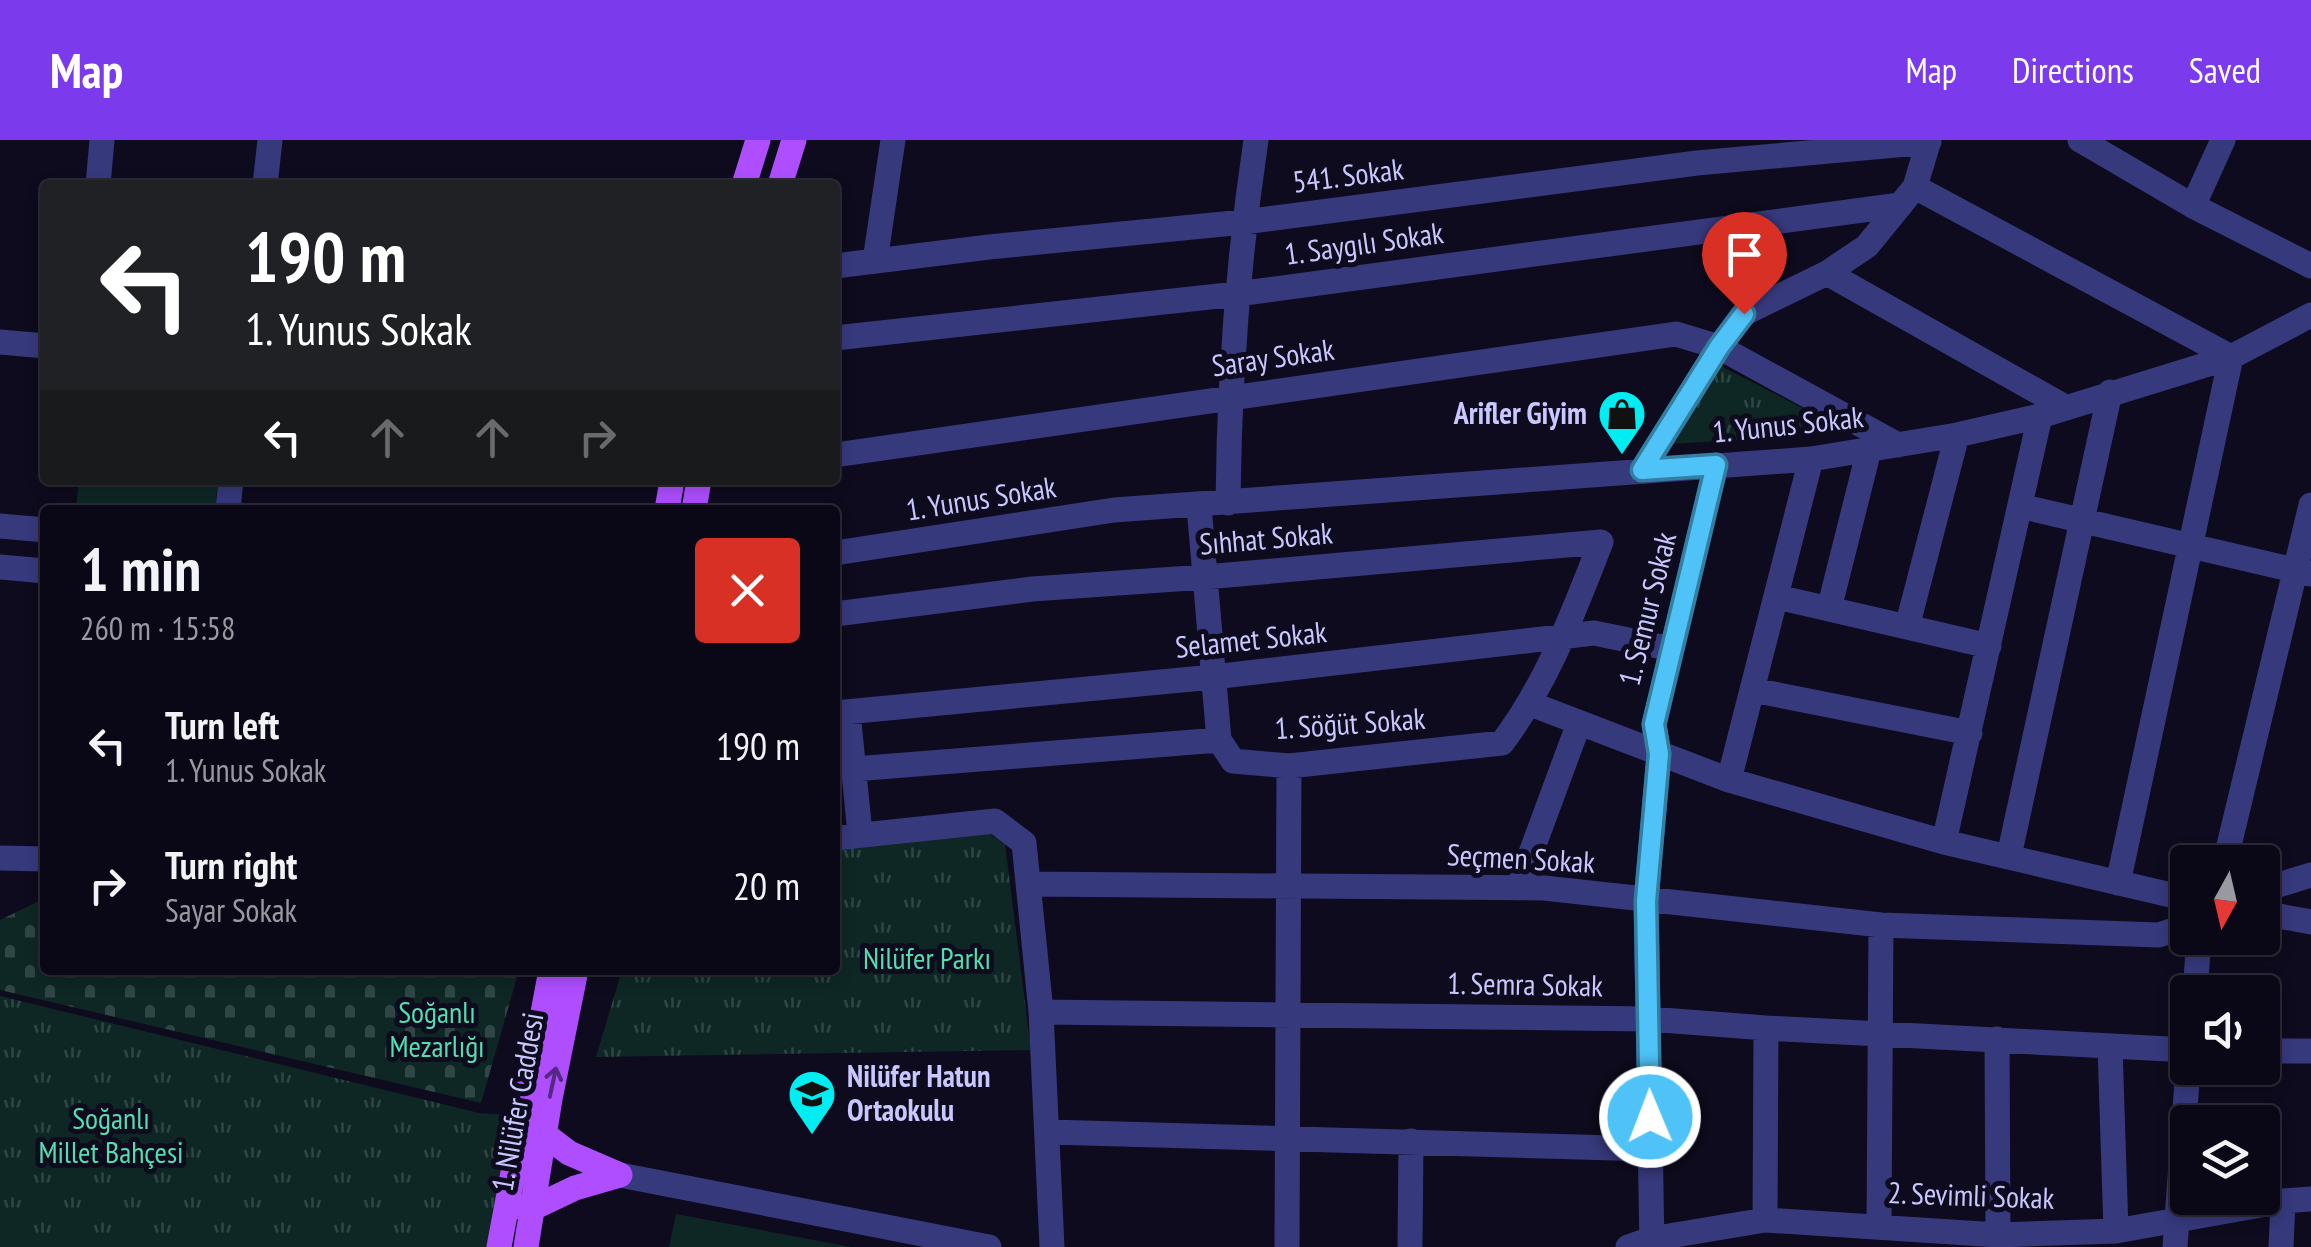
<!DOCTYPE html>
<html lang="en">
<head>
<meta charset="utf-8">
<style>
  :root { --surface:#0a0816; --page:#181623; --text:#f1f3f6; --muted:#999aa1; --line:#2a2935; --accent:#7c3aed }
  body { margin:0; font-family:"PT Sans Narrow",sans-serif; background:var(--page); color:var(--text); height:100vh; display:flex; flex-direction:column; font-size:38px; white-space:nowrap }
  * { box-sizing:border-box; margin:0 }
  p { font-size:32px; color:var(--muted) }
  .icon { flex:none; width:55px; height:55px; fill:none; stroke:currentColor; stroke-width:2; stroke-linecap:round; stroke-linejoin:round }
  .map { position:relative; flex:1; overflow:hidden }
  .sheet { position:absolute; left:40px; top:365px; width:800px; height:470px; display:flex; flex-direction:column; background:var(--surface); border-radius:10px; box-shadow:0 5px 15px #0003,0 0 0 2px var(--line) }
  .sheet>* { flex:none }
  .top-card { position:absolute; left:40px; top:40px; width:800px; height:305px; border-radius:10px; box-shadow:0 5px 15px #0003,0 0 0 2px var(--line); background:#202124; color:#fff; overflow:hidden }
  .needle { width:65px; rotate:188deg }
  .fabs { position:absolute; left:2170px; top:705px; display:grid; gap:20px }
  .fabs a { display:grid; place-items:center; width:110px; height:110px; border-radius:10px; background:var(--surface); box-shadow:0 5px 15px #0003,0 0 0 2px var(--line); font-size:50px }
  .pin { position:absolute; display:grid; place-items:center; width:85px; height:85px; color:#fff; margin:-102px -42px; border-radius:50% 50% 50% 0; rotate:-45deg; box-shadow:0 0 10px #0007 }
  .pin .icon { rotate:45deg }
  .me { position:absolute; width:110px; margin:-55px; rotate:359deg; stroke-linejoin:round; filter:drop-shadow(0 0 8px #0008) }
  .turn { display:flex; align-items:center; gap:35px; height:210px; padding:0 40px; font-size:45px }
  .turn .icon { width:130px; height:130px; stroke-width:2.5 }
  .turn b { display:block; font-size:70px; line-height:85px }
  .lanes { display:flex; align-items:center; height:95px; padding:0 40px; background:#0003; justify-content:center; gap:50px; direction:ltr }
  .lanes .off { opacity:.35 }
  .round { display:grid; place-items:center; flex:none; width:105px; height:105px; border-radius:10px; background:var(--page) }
  .headline { display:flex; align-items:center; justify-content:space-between; height:170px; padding:0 40px }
  h1 { font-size:60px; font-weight:800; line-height:75px }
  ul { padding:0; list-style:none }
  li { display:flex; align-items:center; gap:30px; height:140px; padding:0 40px }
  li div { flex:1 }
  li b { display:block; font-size:38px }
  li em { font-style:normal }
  header { display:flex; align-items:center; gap:60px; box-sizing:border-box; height:140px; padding:0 50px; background:var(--accent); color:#fff }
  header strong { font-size:48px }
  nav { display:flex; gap:55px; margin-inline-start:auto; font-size:35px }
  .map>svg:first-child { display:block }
  .grass { fill:#0e2724 }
  .cemetery { fill:url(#cemetery-stones) }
  .park { fill:url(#park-tufts) }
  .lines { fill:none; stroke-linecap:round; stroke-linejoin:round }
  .minor { stroke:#36397c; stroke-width:25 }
  .major { stroke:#ae4eff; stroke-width:25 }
  .oneway { stroke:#552983 }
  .route-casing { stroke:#337fa1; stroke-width:25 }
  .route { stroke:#4fc3f7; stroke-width:18 }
  .labels { text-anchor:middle; stroke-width:10; stroke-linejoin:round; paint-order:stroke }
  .street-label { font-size:30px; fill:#c9c7ff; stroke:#0d0b1d }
  .poi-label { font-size:30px; font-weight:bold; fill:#c9c7ff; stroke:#0d0b1d; text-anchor:end }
  .park-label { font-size:30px; fill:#54deb0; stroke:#0d0b1d }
</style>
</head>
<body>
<header>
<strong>Map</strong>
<nav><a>Map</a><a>Directions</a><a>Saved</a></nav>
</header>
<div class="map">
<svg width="2311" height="1107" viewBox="0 0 2311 1107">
  <defs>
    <pattern id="cemetery-stones" width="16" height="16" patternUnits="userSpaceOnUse" patternTransform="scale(2.5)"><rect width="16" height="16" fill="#0e2724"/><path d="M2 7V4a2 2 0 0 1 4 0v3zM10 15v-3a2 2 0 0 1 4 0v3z" fill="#304545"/></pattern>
    <pattern id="park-tufts" width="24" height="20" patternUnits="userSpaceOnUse" patternTransform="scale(2.5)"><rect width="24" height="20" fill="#0e2724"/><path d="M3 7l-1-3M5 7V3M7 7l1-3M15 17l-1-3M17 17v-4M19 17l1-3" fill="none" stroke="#304545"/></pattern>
  </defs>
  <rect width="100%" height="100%" fill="#0d0b1d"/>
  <path class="grass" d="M 79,340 L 218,340 L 215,370 L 76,368 Z
    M 676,1074 L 851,1107 L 669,1107 Z"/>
  <path class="cemetery" d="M 45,758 L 45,830 L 519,830 L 481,963 L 0,850 L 0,780 Z"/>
  <path class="park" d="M 1719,225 L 1851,293 L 1670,304 Z
    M 984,691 L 1005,704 L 1031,910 L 596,917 L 622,830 L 835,830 L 835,714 L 853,702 Z
    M 0,856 L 479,973 L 512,975 L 490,1107 L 0,1107 Z"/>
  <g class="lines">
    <path class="minor" d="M 2080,0 L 2193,66 L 2311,126
      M 98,45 L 102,0
      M 265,45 L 270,0
      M 1915,47 L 2231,217 L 2118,743
      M 2193,66 L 2223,0
      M 875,121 L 893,0
      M 835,126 L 989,107 L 1244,82 L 1697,23 L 1929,2
      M 1827,133 L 2065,267
      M 835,198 L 1237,154 L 1900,65
      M 0,202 L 45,206
      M 835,315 L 1676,194 L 1719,207 L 1898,305
      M 1643,330 L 1719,207 L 1743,174 L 1827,133 L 1867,106 L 1915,47 L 1929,0
      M 1228,363 C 1229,241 1238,121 1256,0
      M 1199,366 L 1219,600
      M 2020,366 L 2311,434
      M 228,370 L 231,340
      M 0,386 L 45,390
      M 835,413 L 1114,370 L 1811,319 L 1957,295 L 2040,276 L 2231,217 L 2311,175
      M 0,427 L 45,431
      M 1777,457 L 1989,506
      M 1829,469 L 1869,310
      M 835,474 L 1032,449 L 1205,437 L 1601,402 C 1573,473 1548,542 1502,603 L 1289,626 L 1233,621 L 1219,600 L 854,629
      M 1907,487 L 1957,295
      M 1753,550 L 1970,593
      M 1531,564 L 1729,640 L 1944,702 L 2188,759
      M 848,572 L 860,694
      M 835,573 L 1213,537 L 1594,493 L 1672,509
      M 1729,640 L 1811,319
      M 835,698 L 995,681 L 1024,703 L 1041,872 L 1052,1107
      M 1944,702 L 2040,276
      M 2009,716 L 2110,252
      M 0,718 L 45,719
      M 2225,722 L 2311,365
      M 1029,744 L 1544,748 L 1881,785 L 2159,795 L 2188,785
      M 1518,748 L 1579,583
      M 2262,750 L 2311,735
      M 2262,773 L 2311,782
      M 2195,852 L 2199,798
      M 1041,872 L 1649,879 L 1766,888 L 2188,910
      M 1997,899 L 1998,1095
      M 2110,907 L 2116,1091
      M 2262,911 L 2311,911
      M 1049,992 L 1651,1009
      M 620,1035 L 989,1107
      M 1765,1080 L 1766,888
      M 1879,1085 L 1881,785
      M 1287,1107 L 1289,626
      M 1410,1107 L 1411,1001
      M 1628,1107 L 1651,1099 L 1765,1080 L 1998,1095 L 2116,1091 L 2283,1061 L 2311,1059
      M 1652,1107 L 1646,761 L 1659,614 L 1654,585 L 1716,325
      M 2175,1107 L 2188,928
      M 2281,1107 L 2283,1061"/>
    <path class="major" d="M 744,45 L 758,0
      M 780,45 L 794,0
      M 667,370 L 672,340
      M 694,370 L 699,340
      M 531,991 L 544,994 L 569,1013 L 620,1035
      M 521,1067 L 531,1069 L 575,1048 L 620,1035
      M 499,1107 L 551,830
      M 526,1107 L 550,959 L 576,830"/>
  </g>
  <defs><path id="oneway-shaft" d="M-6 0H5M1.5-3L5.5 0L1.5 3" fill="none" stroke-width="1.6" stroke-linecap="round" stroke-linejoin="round" transform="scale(2.5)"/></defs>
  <use class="oneway" href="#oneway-shaft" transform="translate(553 942) rotate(-78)"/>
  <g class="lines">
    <g class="route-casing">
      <path id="route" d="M 1650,977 L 1646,761 L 1659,614 L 1654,584 L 1716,325 L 1642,330 L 1719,207 L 1744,174"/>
    </g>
    <use href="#route" class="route"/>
  </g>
  <defs>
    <g id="shop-pin" transform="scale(2.5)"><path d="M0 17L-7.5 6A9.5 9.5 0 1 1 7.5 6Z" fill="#00eef2" stroke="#0d0b1d"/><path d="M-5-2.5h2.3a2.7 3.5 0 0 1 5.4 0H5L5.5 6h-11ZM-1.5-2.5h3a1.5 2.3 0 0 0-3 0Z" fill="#111"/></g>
    <g id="school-pin" transform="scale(2.5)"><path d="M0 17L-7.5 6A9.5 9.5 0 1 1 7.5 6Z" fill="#00eef2" stroke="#0d0b1d"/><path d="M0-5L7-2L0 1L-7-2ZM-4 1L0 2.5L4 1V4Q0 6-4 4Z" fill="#111"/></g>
  </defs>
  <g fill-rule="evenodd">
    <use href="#shop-pin" x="1622" y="274"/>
    <use href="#school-pin" x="812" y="954"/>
  </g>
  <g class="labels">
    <g class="street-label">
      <text transform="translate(1348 36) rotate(-7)" y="10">541. Sokak</text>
      <text transform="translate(1364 104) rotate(-8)" y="10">1. Saygılı Sokak</text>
      <text transform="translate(1273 218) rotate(-8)" y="10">Saray Sokak</text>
      <text transform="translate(1788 285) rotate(-6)" y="10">1. Yunus Sokak</text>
      <text transform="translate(981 359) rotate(-9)" y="10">1. Yunus Sokak</text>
      <text transform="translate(1266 399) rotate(-5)" y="10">Sıhhat Sokak</text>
      <text transform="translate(1648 469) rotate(-76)" y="10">1. Semur Sokak</text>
      <text transform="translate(1251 500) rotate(-6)" y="10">Selamet Sokak</text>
      <text transform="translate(1350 584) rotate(-4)" y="10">1. Söğüt Sokak</text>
      <text transform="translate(1521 719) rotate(3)" y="10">Seçmen Sokak</text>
      <text transform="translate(1525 845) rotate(1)" y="10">1. Semra Sokak</text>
      <text transform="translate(518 962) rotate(-80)" y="10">1. Nilüfer Caddesi</text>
      <text transform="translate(1971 1056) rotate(2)" y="10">2. Sevimli Sokak</text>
    </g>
    <g class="poi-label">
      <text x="1587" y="284">Arifler Giyim</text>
      <text x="847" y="947" text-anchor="start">Nilüfer Hatun<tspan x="847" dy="34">Ortaokulu</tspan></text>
    </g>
    <g class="park-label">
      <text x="927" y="829">Nilüfer Parkı</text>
      <text x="437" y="883">Soğanlı<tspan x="437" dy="34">Mezarlığı</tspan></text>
      <text x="111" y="989">Soğanlı<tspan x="111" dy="34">Millet Bahçesi</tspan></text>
    </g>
  </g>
</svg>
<div class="fabs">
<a><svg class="needle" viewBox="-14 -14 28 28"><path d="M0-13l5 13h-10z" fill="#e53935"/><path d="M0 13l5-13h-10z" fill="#999aa1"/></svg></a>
<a><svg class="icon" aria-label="sound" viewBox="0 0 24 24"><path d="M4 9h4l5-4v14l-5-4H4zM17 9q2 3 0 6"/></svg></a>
<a><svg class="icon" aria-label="layers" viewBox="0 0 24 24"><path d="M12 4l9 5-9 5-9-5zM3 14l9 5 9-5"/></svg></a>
</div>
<div class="pin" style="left:1744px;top:174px;background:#d93025"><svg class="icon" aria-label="arrive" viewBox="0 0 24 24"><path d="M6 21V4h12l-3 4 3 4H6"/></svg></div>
<svg class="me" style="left:1650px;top:977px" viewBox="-20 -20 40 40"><circle r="17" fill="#4fc3f7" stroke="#fff" stroke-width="3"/><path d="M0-11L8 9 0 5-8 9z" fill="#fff"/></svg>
<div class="top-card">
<div class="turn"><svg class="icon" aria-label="left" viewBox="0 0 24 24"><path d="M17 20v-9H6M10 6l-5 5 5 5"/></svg><div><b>190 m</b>1. Yunus Sokak</div></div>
<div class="lanes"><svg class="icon" aria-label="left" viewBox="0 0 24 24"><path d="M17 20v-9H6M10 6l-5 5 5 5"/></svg><svg class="icon off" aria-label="ahead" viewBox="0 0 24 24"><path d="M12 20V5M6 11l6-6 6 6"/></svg><svg class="icon off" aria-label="ahead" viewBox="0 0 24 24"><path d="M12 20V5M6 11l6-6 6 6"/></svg><svg class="icon off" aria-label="right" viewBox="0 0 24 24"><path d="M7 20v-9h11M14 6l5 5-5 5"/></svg></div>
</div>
<section class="sheet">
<div class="headline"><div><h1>1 min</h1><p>260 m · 15:58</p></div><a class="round" style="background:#d93025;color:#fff"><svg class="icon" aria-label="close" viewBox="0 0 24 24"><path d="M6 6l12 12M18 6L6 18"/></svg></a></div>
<ul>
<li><svg class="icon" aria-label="left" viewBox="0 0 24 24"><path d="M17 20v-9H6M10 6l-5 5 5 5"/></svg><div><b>Turn left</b><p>1. Yunus Sokak</p></div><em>190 m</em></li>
<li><svg class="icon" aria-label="right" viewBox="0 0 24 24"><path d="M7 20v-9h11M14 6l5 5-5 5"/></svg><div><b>Turn right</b><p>Sayar Sokak</p></div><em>20 m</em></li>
</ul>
</section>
</div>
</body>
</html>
